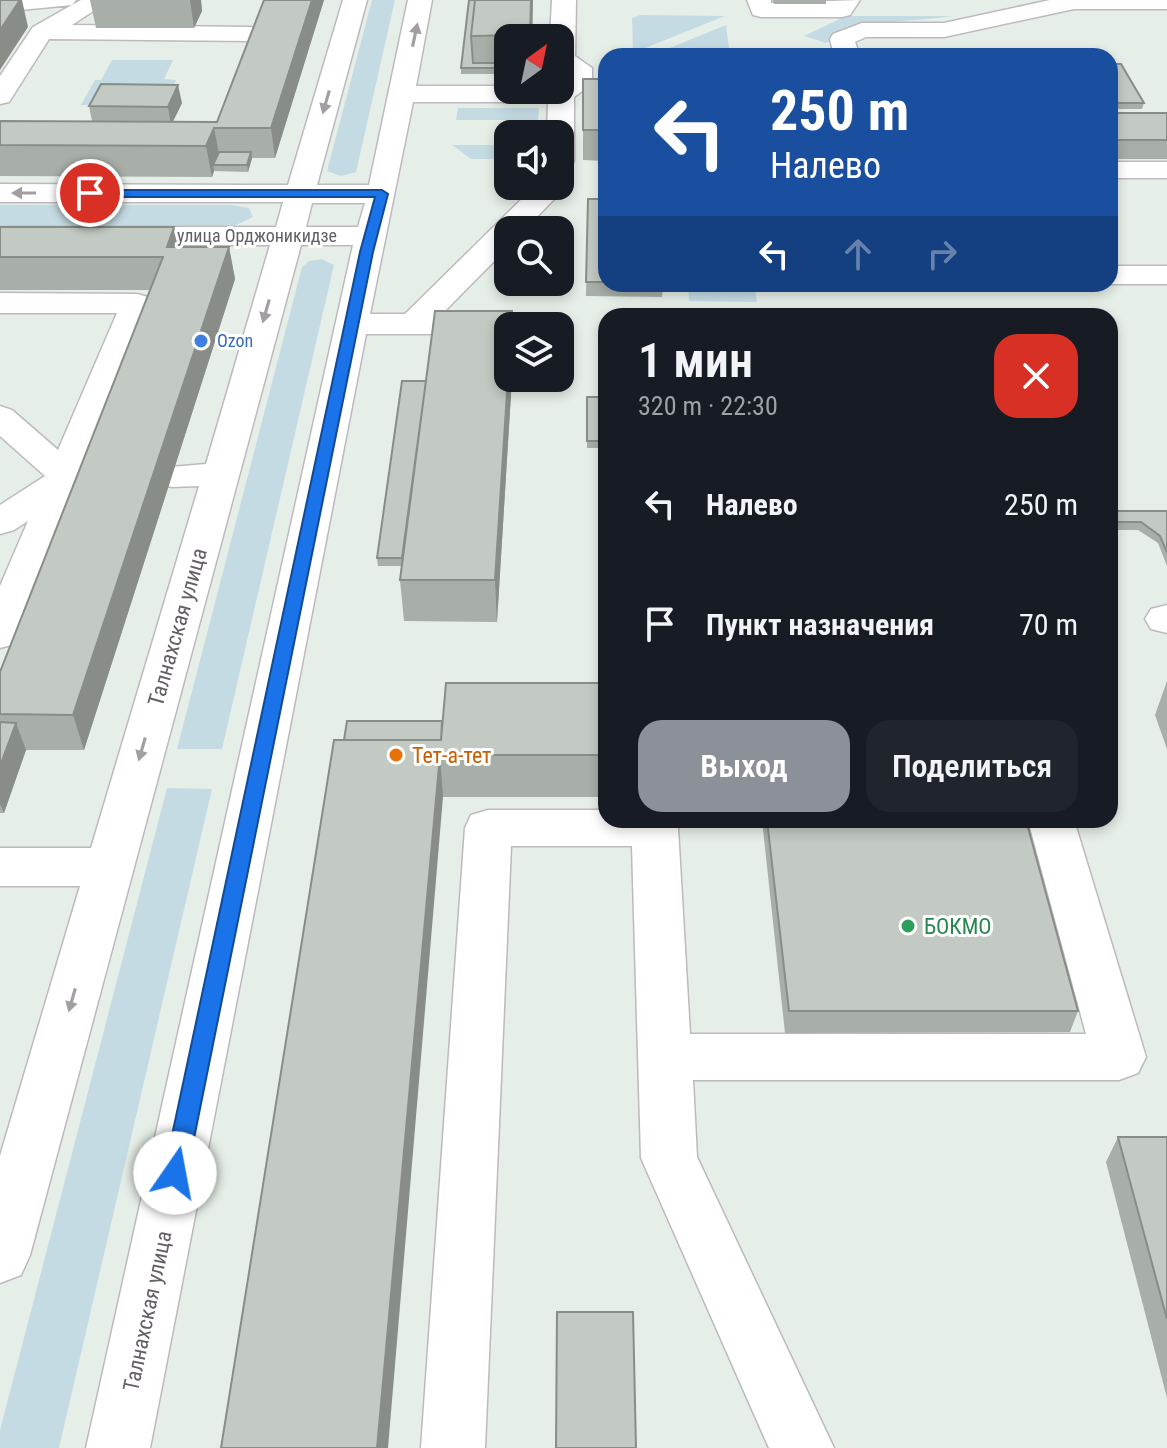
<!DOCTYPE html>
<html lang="ru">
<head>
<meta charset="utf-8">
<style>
  :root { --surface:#171b24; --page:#20242c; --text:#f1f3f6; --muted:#9ea1a6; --accent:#8c9099 }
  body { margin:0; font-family:"Roboto Condensed",sans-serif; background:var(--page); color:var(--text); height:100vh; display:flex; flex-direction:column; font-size:30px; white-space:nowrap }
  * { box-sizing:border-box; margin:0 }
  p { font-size:26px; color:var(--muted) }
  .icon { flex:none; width:44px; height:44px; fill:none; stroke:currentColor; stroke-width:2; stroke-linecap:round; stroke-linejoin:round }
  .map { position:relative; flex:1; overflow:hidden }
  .side { position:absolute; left:598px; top:308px; width:520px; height:520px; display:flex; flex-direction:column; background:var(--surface); border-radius:24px; box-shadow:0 4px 12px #0003 }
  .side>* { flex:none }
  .banner { position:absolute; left:598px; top:48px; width:520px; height:244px; border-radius:24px; box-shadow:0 4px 12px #0003; background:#1a4fa0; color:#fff; overflow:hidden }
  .needle { width:52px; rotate:33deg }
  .fabs { position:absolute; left:494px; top:24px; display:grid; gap:16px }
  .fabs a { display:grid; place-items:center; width:80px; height:80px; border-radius:16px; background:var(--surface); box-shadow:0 4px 12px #0003; font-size:40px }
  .pin { position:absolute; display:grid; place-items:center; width:68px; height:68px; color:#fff; margin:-34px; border:4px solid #fff; border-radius:50%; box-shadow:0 2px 8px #0007 }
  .me { position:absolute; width:88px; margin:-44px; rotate:12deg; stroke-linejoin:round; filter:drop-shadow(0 0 6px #0008) }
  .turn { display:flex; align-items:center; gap:28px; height:168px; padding:0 40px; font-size:36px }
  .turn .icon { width:104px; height:104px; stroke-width:2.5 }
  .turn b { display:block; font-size:56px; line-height:68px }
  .lanes { display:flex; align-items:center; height:76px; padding:0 40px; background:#0003; justify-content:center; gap:40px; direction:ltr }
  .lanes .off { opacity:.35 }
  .round { display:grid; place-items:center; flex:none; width:84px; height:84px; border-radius:24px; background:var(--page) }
  .overview { display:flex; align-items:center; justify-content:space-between; height:136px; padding:0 40px }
  h1 { font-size:48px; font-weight:600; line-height:60px }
  .button { display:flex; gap:16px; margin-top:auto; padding:16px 40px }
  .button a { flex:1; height:92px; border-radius:24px; background:var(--accent); color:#fff; font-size:32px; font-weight:600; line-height:92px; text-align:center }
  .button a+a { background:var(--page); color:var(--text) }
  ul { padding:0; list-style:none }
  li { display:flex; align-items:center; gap:24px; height:120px; padding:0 40px }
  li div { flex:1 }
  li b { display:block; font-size:30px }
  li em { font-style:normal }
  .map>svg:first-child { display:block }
  .green { fill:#c5dbe4 }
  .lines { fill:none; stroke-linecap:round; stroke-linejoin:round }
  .minor-casing { stroke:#beb8bf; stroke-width:3 }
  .minor { fill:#fff; fill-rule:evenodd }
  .wall { fill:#a8aea8 }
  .shaded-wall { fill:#888d88 }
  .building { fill:#c3cac3; stroke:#888d88; stroke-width:2 }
  .oneway { fill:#a29ea3 }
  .route { fill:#1a73e8; stroke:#114b97; stroke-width:2 }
  .shop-dot { fill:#3f7fe0; stroke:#fff; stroke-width:3 }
  .food-dot { fill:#e8710a; stroke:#fff; stroke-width:3 }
  .leisure-dot { fill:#2e9e5b; stroke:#fff; stroke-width:3 }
  .labels { text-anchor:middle; stroke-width:6; stroke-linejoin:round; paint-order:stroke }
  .far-street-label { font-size:18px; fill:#645e65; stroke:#fff }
  .far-shop-label { font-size:18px; fill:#366cbe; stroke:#fff; text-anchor:start }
  .street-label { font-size:22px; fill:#645e65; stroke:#fff }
  .food-label { font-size:22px; fill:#c56008; stroke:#fff; text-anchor:start }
  .leisure-label { font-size:22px; fill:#27864d; stroke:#fff; text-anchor:start }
</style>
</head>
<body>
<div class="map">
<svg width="1167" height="1448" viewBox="0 0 1167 1448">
  <rect width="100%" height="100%" fill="#e6efe7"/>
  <path class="green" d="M 372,0 L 395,0 L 356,172 L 341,176 L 327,171 Z
    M 640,15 L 725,16 L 633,53 L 632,18 Z
    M 846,16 L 952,16 C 905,23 868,18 826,43 L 804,36 Z
    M 726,25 L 730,56 L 655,54 Z
    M 112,60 L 173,60 L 164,79 L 176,80 L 173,86 L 96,105 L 81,105 L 95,80 L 101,80 Z
    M 458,108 L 539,108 L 538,120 L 456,120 Z
    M 452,145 L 508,145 L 508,159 L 471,159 Z
    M 0,205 L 232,205 L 249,208 L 253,217 L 232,227 L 0,226 Z
    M 322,259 L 334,265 L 222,749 L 177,749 L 302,267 L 309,261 Z
    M 688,284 L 754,284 L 757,302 L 689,301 Z
    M 167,788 L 212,789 L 59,1448 L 0,1448 L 0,1430 Z"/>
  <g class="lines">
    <g class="minor-casing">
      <path id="minor" d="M 0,0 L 76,0 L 72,5 L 81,0 L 110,0 L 72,25 L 251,27 L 260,29 L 263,34 L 260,39 L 251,41 L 49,39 L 9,102 L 0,104 L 0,76 L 33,27 L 72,5 L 0,12 Z
        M 343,0 L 367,0 L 317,185 L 369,185 L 408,0 L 432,0 L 416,86 L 508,86 L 508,90 L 560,90 L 560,84 L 566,81 L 566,72 L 560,69 L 560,38 L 550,38 L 552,0 L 576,0 L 575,56 L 592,68 L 592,84 L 574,97 L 574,161 L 570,167 L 560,169 L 560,134 L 547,134 L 548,102 L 413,102 L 370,314 L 405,314 L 535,186 L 560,186 L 560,180 L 565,186 L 561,192 L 524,230 L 508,230 L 508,247 L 442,314 L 556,314 L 568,317 L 572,324 L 568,331 L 560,333 L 560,326 L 508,326 L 508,334 L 366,334 L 150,1448 L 86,1448 L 353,245 L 301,245 L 30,1255 L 21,1275 L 0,1283 L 0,1156 L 80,886 L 0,886 L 0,848 L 91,848 L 199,486 L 172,487 L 159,484 L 154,476 L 159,468 L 206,464 L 270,245 L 0,245 L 0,227 L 276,227 L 283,202 L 0,202 L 0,184 L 288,185 ZM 312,203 L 365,203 L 358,227 L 306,227 Z
        M 747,0 L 771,0 L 771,3 L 860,0 L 850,15 L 842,17 L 761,17 L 753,15 Z
        M 1050,0 L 1167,0 L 1167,9 L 1074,9 L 944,37 L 866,37 L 855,42 L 860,56 L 834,56 L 830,39 L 833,34 L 862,23 L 944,23 Z
        M 1110,162 L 1167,162 L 1167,178 L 1110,178 Z
        M 1110,266 L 1167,266 L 1167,284 L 1108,284 Z
        M 0,293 L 137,294 L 148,297 L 153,304 L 86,472 L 88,476 L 80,486 L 21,634 L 15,644 L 0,648 L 0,586 L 28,521 L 14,530 L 0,534 L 0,505 L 45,476 L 0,436 L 0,406 L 12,410 L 58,450 L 117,313 L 0,313 Z
        M 1167,605 L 1167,633 L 1151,629 L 1145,619 L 1151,609 Z
        M 488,810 L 606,810 L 606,820 L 674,820 L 678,828 L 690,1034 L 1086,1034 L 1028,820 L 1074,820 L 1146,1057 L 1138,1073 L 1119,1080 L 693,1080 L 697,1157 L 834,1448 L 769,1448 L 641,1158 L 632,846 L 511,846 L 485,1448 L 421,1448 L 465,828 L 471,815 Z"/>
    </g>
    <use href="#minor" class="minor"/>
  </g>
  <path class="wall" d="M 90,0 L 201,0 L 202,11 L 194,28 L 96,28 Z
    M 264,0 L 324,0 L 275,158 L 252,158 L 248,172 L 214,171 L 212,177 L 0,176 L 0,121 L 92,121 L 89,106 L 182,103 L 173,122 L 217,122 Z
    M 469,0 L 533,0 L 532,38 L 508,38 L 508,74 L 461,74 L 461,68 Z
    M 773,0 L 826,0 L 826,4 L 774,4 Z
    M 1110,64 L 1144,103 L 1142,109 L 1113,109 L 1110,104 Z
    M 583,79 L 606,79 L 606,161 L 583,160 Z
    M 1110,113 L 1167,113 L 1167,159 L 1110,159 Z
    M 588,199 L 606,199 L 606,284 L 663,284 L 662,297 L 586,296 Z
    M 0,227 L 174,227 L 178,247 L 229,247 L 235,279 L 84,750 L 26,750 L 4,813 L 0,813 L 0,672 L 150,290 L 0,290 Z
    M 512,378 L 497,622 L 404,621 L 400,580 L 401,566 L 378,566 L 377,558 L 426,381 Z
    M 587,397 L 606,397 L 606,448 L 587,448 Z
    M 1110,511 L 1167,511 L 1167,566 L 1158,543 L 1138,530 L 1110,530 Z
    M 1167,681 L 1167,749 L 1155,715 Z
    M 606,683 L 606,797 L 443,797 L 344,740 L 442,721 Z
    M 762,820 L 1026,820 L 1078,1011 L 1070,1032 L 785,1033 Z
    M 1118,1137 L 1167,1137 L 1167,1398 L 1106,1162 Z"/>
  <path class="shaded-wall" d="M 20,0 L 22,0 L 28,27 L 0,70 L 0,30 Z
    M 190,0 L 201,0 L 202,11 L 194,28 Z
    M 312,0 L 324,0 L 275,158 L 271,128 Z
    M 531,0 L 533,0 L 532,38 L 530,38 Z
    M 178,85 L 182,103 L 171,125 L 168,107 Z
    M 214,128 L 220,159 L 213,165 L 214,171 L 212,177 L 206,146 Z
    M 251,152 L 252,158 L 248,172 L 247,165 Z
    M 174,227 L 181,259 L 167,247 Z
    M 229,247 L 235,279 L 84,750 L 73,715 Z
    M 508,378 L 512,378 L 497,622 L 495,580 Z
    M 16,723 L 26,750 L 4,813 L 0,804 L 0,766 Z
    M 440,755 L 443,797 L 388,1448 L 377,1448 Z"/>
  <path class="building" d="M 0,0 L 20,0 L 0,30 Z
    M 264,0 L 312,0 L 271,128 L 214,128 L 206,146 L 0,145 L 0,121 L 217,122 Z
    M 469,0 L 475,0 L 471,36 L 473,63 L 508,63 L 508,68 L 461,68 Z
    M 475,0 L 531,0 L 530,35 L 471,36 Z
    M 642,50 L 691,50 L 692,56 L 642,56 Z
    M 1110,64 L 1121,64 L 1144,103 L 1115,103 L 1110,95 Z
    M 583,79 L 606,79 L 606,130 L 583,130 Z
    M 101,84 L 178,85 L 168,107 L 89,106 Z
    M 1110,113 L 1167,113 L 1167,140 L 1110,140 Z
    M 219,152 L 251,152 L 247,165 L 213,165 Z
    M 588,199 L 606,199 L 606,282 L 586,282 Z
    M 0,227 L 174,227 L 167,247 L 229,247 L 73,715 L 0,714 L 0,672 L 163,257 L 0,257 Z
    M 435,311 L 512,311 L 511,326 L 508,326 L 508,377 L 495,580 L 400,580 Z
    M 402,381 L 426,381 L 402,558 L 377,558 Z
    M 587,397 L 606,397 L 606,441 L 587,441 Z
    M 1110,511 L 1167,511 L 1167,552 L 1160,536 L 1141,522 L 1110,522 Z
    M 446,683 L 606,683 L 606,755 L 440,755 L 377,1448 L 221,1448 L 334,740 L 441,740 Z
    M 347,721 L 442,721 L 441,740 L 344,740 Z
    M 0,722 L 16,723 L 0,766 Z
    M 767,820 L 1026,820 L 1078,1011 L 789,1011 Z
    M 1118,1137 L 1167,1137 L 1167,1319 Z
    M 557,1312 L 633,1312 L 636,1448 L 556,1448 Z"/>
  <defs><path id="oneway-solid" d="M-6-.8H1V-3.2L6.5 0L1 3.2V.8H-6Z" transform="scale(2)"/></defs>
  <g class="oneway">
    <use href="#oneway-solid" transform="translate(415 35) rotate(-78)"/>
    <use href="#oneway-solid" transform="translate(326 102) rotate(106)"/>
    <use href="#oneway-solid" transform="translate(24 193) rotate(-180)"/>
    <use href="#oneway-solid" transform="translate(266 311) rotate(106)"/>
    <use href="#oneway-solid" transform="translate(142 749) rotate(106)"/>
    <use href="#oneway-solid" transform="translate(72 1000) rotate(106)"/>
  </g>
  <path class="route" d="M 382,190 L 388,194 L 373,252 L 187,1173 L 184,1181 L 175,1184 L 167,1181 L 164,1173 L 360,252 L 375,197 L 90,197 L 84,193 L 90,190 Z"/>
  <circle class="shop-dot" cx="201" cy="341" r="8"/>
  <circle class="food-dot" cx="396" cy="755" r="8"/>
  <circle class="leisure-dot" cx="908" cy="926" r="8"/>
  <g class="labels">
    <g class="far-street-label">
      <text x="257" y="242">улица Орджоникидзе</text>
    </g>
    <g class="far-shop-label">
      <text x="217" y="347">Ozon</text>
    </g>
    <g class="street-label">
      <text transform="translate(177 627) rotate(-74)" y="8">Талнахская улица</text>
      <text transform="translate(147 1311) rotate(-78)" y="8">Талнахская улица</text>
    </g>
    <g class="food-label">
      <text x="412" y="763">Тет-а-тет</text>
    </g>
    <g class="leisure-label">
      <text x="924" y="934">БОКМО</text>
    </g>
  </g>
</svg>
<div class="fabs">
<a><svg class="needle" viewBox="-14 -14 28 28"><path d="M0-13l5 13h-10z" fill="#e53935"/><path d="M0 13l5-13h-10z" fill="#9ea1a6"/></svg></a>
<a><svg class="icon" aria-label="sound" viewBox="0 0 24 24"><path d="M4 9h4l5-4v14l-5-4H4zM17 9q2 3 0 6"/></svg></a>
<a><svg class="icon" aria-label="search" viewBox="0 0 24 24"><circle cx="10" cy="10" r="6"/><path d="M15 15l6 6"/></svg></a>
<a><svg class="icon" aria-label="layers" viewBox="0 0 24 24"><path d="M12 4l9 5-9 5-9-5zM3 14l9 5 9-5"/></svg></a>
</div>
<div class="pin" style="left:90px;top:193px;background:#d93025"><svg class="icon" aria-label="arrive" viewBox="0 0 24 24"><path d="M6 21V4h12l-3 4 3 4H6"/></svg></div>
<svg class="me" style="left:175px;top:1173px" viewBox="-20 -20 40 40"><circle r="19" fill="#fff"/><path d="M0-13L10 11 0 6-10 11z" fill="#1a73e8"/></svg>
<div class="banner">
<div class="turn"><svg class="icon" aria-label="left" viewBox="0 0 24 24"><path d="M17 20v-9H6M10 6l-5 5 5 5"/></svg><div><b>250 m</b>Налево</div></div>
<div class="lanes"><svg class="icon" aria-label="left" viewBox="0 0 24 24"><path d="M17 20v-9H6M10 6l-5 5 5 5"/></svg><svg class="icon off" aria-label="ahead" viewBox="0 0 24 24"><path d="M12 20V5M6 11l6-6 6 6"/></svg><svg class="icon off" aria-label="right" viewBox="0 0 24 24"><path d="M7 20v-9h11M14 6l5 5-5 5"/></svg></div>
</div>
<section class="side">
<div class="overview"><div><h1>1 мин</h1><p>320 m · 22:30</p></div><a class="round" style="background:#d93025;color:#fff"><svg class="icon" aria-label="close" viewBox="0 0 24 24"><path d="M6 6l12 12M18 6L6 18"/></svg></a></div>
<ul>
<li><svg class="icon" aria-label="left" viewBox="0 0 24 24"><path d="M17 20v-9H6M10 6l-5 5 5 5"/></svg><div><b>Налево</b></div><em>250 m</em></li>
<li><svg class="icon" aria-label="arrive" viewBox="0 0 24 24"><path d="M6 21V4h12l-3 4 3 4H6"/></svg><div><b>Пункт назначения</b></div><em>70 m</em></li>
</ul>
<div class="button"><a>Выход</a><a>Поделиться</a></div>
</section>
</div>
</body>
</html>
